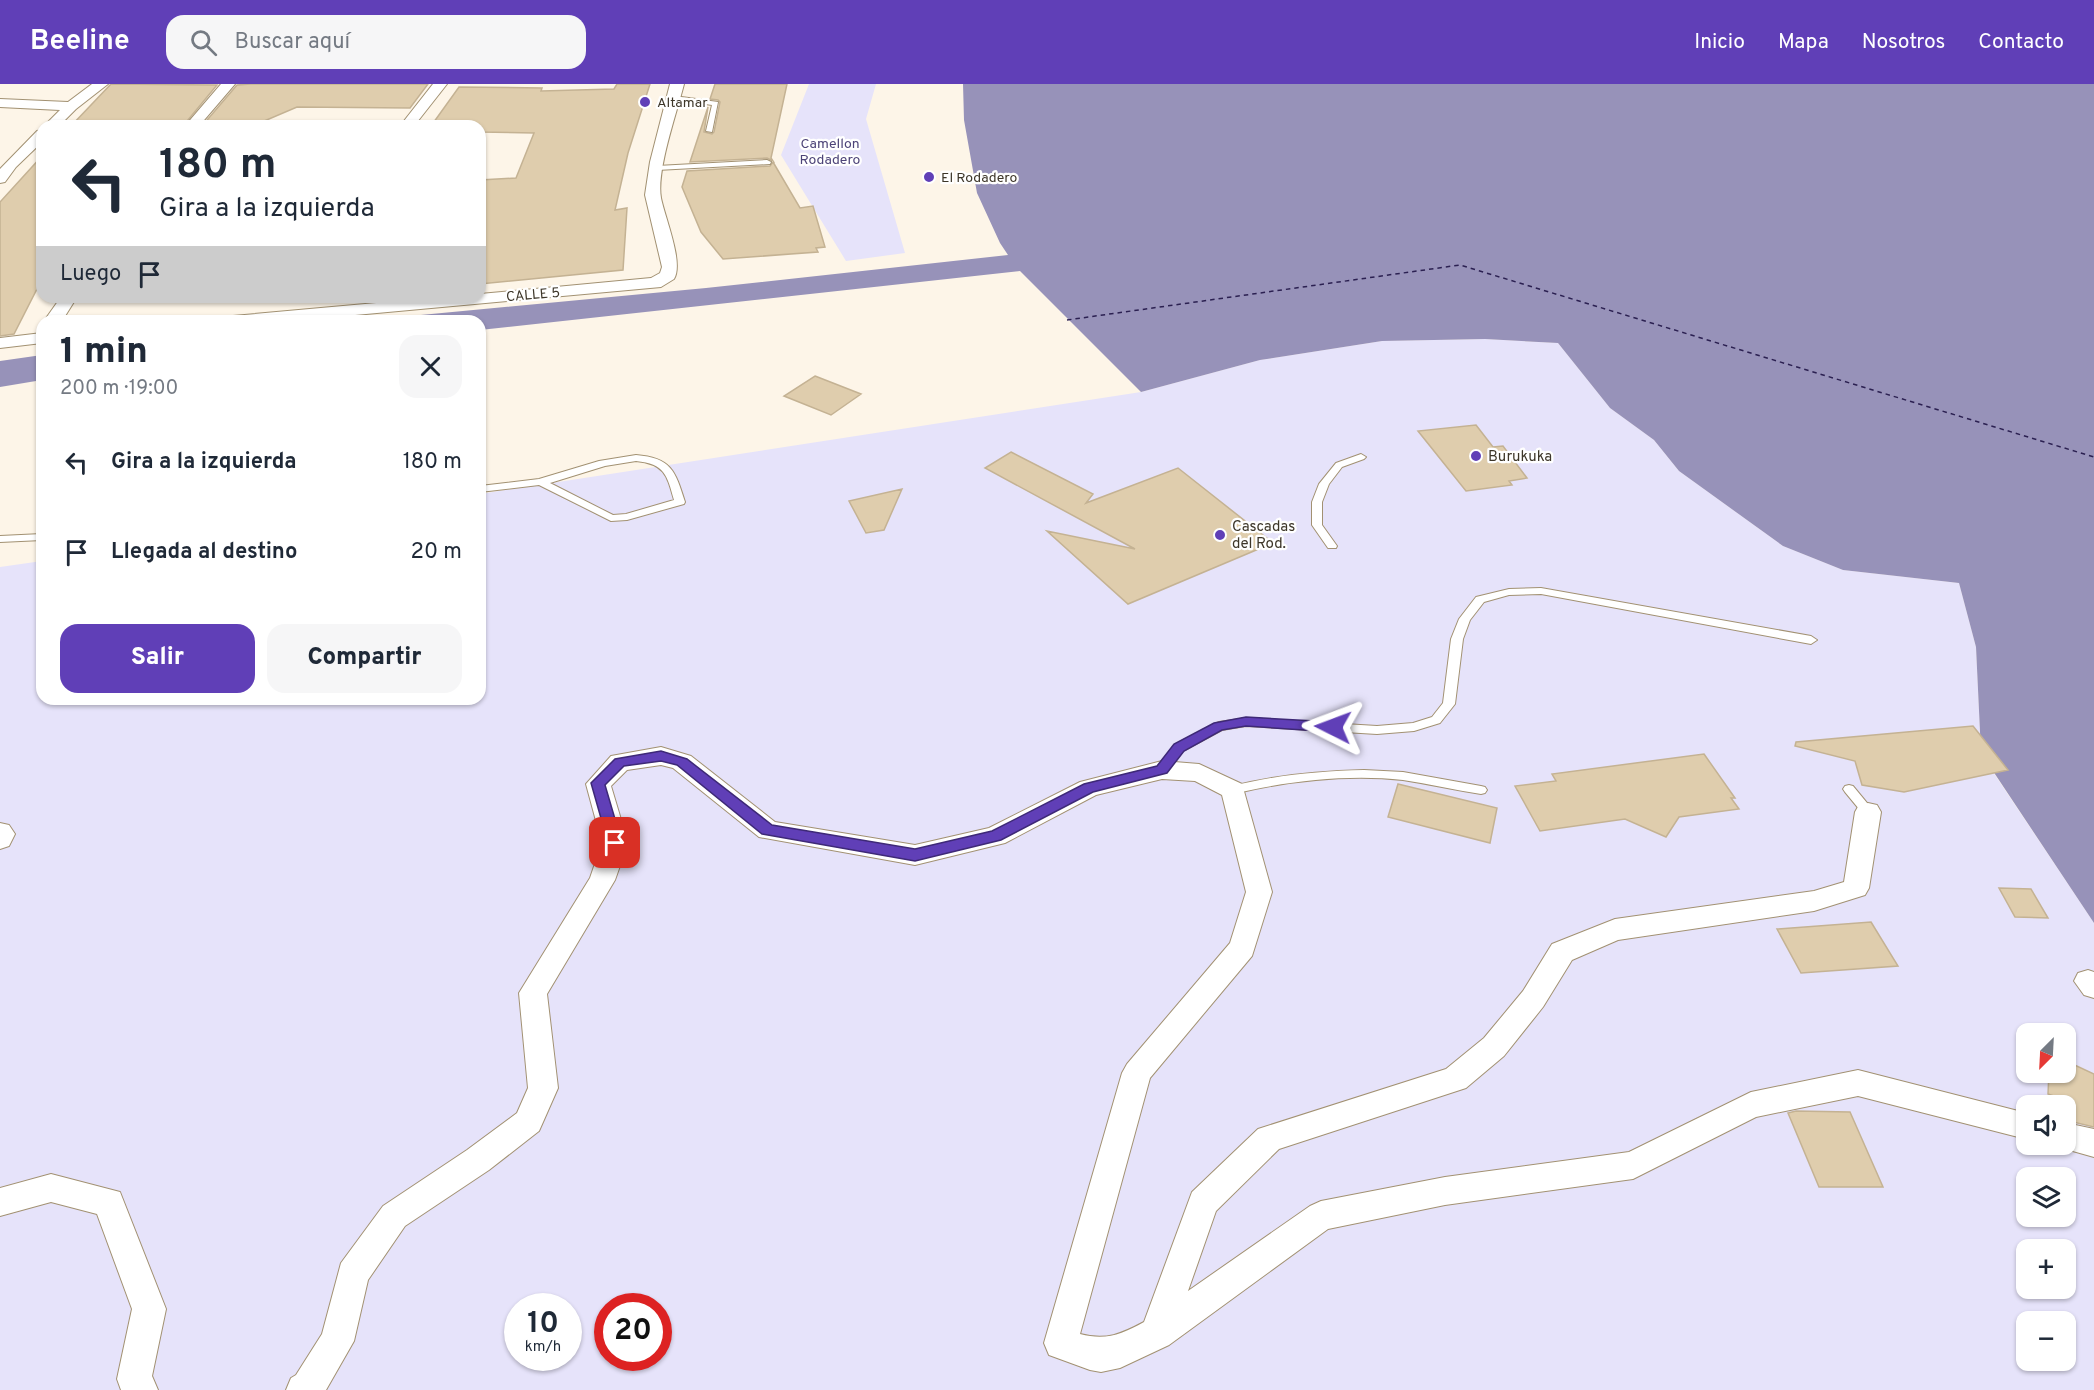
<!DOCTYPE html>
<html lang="es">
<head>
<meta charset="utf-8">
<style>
  :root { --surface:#fff; --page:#f6f6f7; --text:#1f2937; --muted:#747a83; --accent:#603fb7 }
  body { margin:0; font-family:Overpass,sans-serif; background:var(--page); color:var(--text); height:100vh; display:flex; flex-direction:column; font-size:22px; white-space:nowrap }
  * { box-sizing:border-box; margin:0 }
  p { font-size:20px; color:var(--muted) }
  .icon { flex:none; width:33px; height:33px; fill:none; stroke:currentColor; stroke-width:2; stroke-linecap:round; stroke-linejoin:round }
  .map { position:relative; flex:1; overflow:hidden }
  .side { position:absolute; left:36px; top:231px; width:450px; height:390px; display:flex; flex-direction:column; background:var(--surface); border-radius:18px; box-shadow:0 2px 4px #0004 }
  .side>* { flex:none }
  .guide { position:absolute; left:36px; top:36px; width:450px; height:183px; border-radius:18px; box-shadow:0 2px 4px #0004; background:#fff; color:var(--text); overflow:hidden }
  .needle { width:39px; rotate:204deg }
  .buttons { position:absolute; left:2016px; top:939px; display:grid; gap:12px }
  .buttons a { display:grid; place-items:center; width:60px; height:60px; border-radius:12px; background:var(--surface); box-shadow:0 2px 4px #0004; font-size:30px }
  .speed { position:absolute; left:504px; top:1209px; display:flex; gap:12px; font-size:30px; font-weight:700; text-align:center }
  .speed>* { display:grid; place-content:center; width:78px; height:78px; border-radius:50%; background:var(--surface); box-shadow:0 2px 4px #0004; line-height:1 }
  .speed small { font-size:15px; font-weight:400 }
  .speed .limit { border:9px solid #d22; background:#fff; color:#111 }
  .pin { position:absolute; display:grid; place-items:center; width:51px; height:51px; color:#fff; margin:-26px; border-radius:12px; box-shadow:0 3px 9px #0006 }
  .me { position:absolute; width:66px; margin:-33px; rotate:273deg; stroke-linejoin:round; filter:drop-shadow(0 0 4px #0008) }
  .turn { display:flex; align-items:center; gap:21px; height:126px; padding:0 24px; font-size:27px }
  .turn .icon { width:78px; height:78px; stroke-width:2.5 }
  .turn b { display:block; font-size:42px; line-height:51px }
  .then { display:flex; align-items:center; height:57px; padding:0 24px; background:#0003; gap:12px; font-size:22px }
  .round { display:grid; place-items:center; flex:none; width:63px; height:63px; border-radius:18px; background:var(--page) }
  .headline { display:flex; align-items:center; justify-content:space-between; height:102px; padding:0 24px }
  h1 { font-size:36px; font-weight:800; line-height:45px }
  .cta { display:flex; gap:12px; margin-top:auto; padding:12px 24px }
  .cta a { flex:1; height:69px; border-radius:18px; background:var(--accent); color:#fff; font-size:24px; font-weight:800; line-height:69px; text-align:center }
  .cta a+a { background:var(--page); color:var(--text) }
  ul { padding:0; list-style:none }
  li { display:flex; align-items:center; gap:18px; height:90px; padding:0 24px }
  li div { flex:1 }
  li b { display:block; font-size:22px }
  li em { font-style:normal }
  header { display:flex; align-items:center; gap:36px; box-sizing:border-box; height:84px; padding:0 30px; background:var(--accent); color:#fff }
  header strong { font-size:28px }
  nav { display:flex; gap:33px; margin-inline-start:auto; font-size:21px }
  .search { width:420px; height:54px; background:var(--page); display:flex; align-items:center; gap:15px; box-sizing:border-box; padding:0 21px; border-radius:18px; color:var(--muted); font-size:22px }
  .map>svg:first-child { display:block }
  .green { fill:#e6e3fa; fill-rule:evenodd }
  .water { fill:#9792b9 }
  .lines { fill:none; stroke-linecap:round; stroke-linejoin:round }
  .ferry { stroke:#2b2051; stroke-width:1.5; stroke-dasharray:4.5 4; stroke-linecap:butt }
  .building { fill:#dfcdad; stroke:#c4b293; stroke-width:1.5 }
  .service-casing { stroke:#a29172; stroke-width:2 }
  .minor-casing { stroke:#a29172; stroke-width:2 }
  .service { fill:#fff; fill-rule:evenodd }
  .minor { fill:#fff; fill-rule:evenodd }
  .route { fill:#603fb7; stroke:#3e2977; stroke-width:1.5 }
  .poi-dot { fill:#603fb7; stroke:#fff; stroke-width:2 }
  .labels { text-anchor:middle; stroke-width:4.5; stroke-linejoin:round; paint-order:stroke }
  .far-poi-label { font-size:14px; fill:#3d3629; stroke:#fff; text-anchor:start }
  .far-park-label { font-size:14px; fill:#4d4478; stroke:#fff }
  .far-street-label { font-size:14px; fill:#3d3629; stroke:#fff }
  .poi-label { font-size:15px; fill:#3d3629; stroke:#fff; text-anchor:start }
</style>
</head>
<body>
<header>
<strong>Beeline</strong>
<div class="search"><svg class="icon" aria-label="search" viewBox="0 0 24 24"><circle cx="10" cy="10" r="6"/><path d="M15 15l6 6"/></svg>Buscar aquí</div>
<nav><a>Inicio</a><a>Mapa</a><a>Nosotros</a><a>Contacto</a></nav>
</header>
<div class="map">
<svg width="2094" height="1306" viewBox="0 0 2094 1306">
  <rect width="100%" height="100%" fill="#fdf5e8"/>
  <path class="green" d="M 809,0 L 876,0 L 866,35 L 905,169 L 846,177 L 781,71 Z
    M 1485,255 L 1558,259 L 1610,324 L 1654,356 L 1679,387 L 1783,462 L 1843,486 L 1959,499 L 1976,563 L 1981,670 L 2094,839 L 2094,1306 L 0,1306 L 0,483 L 42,477 L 42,615 L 480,615 L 480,410 L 1141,308 L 1260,276 L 1382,257 ZM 2026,950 L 2066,950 L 2066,988 L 2026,988 ZM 2026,1022 L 2066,1022 L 2066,1060 L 2026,1060 ZM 2026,1094 L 2066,1094 L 2066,1132 L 2026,1132 ZM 2026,1166 L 2066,1166 L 2066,1204 L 2026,1204 ZM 518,1222 L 568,1222 L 568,1274 L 518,1274 ZM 608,1222 L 658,1222 L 658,1274 L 608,1274 ZM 2026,1238 L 2066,1238 L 2066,1276 L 2026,1276 Z"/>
  <path class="water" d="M 963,0 L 2094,0 L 2094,839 L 1981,669 L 1976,563 L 1959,499 L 1843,486 L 1783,462 L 1679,387 L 1654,356 L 1610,324 L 1558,259 L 1485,255 L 1382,257 L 1260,276 L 1141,308 L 1020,187 L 480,246 L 480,237 L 358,237 L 706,204 L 1008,171 L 1000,159 L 977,109 L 964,36 Z
    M 42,271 L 42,296 L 0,303 L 0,277 Z"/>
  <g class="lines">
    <path class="ferry" d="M 1067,236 L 1460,181 L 2094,373"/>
  </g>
  <path class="building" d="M 111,0 L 217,1 L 183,42 L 71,42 Z
    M 251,0 L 428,0 L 410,24 L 297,23 L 255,41 L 202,42 L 237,1 Z
    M 617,0 L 650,0 L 628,69 L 615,126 L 627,124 L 623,186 L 480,200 L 480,96 L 516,94 L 534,49 L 480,48 L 480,42 L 431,42 L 459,3 L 542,4 L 541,7 L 614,5 Z
    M 715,0 L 787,0 L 771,74 L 773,77 L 767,74 L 690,78 L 708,23 L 704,48 L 712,50 L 714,48 L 720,18 L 718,16 L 710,15 Z
    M 42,72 L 42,195 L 14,250 L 0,252 L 0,118 Z
    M 773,78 L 800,124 L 813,122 L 825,163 L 816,164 L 818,168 L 723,175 L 701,148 L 682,103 L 687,87 L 770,82 Z
    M 815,292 L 861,310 L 831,331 L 784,312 Z
    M 1476,341 L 1493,363 L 1503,362 L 1527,394 L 1509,397 L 1512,401 L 1466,407 L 1418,347 Z
    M 1011,368 L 1093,410 L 1086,419 L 1178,384 L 1273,459 L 1128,520 L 1047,447 L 1135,465 L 985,384 Z
    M 902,405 L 884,446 L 866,449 L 849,417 Z
    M 1973,642 L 2008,686 L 1904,708 L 1862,701 L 1855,677 L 1795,662 L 1796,658 Z
    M 1704,670 L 1735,714 L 1731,714 L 1739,725 L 1679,733 L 1666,753 L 1625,735 L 1540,747 L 1515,702 L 1556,697 L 1552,690 Z
    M 1398,700 L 1497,724 L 1490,759 L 1388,733 Z
    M 1999,804 L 2031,805 L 2048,834 L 2015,833 Z
    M 1871,838 L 1898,882 L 1801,889 L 1777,845 Z
    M 2066,977 L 2094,990 L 2094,1043 L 2073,1038 L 2071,1018 L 2048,1010 L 2049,988 L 2066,988 Z
    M 1796,1027 L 1850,1028 L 1883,1103 L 1819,1103 L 1788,1029 Z"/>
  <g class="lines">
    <g class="service-casing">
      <path id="service" d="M 674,12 L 718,18 L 712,48 L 706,47 L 712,21 L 672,15 L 672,13 Z
        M 767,76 L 771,78 L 770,80 L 657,86 L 653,84 L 657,82 Z
        M 1361,370 L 1366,373 L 1364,375 L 1342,383 L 1329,400 L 1322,418 L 1322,441 L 1337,462 L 1336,464 L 1328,464 L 1312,441 L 1312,418 L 1319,400 L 1336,379 Z
        M 636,371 C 671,374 675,386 685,418 L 684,420 L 627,436 L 611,437 L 539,401 L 480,408 L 480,402 L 539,395 L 599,377 ZM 636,377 C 665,380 667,391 674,416 L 626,430 L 613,431 L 550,399 L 605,382 Z
        M 42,450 L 42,456 L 0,458 L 0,452 Z
        M 1541,504 L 1811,552 L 1817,556 L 1811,560 L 1541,510 L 1509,511 L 1484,518 L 1470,536 L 1463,555 L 1455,620 L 1440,639 L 1414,647 L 1377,650 L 1246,642 L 1222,646 L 1183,667 L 1166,689 L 1158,689 L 1156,686 L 1175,661 L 1219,638 L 1246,634 L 1377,642 L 1413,639 L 1432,633 L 1443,619 L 1451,555 L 1459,535 L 1476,513 L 1509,505 Z
        M 1364,686 L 1403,688 L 1481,702 L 1485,703 L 1487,706 L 1485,709 L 1481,710 C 1455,706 1429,700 1403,696 C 1348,690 1287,697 1233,710 L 1229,709 L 1227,706 L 1229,703 L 1233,702 C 1276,691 1320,687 1364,686 Z
        M 1849,701 L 1853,702 L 1872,725 L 1874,728 L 1872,731 L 1864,731 L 1845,708 L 1843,705 L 1845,702 Z"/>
    </g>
    <g class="minor-casing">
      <path id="minor" d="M 92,0 L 108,0 L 76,25 L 59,42 L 44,42 L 60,26 L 0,23 L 0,15 L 68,18 Z
        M 221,0 L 235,0 L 199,42 L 185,42 Z
        M 433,0 L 447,0 L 414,42 L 400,42 Z
        M 670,0 L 684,0 C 677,28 656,87 661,114 C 665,134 684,179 674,195 L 661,203 L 290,237 L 224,237 L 227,233 L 233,232 L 443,213 L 480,213 L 480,210 L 651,194 L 660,189 L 662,183 L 645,111 L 650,78 Z
        M 42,46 L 42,58 L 16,83 L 5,98 L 0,99 L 0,85 L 37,47 Z
        M 61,213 L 77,213 L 62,237 L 44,237 Z
        M 42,249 L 42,259 L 0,264 L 0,254 Z
        M 661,663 L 691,672 L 775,738 L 915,761 L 989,744 L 1080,698 L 1162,677 L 1199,680 L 1242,700 L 1272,808 L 1252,872 L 1150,994 L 1080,1250 C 1106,1257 1122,1250 1144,1238 L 1192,1108 L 1258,1045 L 1446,985 L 1484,954 L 1523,907 L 1552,860 L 1615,835 L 1814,807 L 1844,798 L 1855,728 L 1859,721 L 1868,719 L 1877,721 L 1881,728 L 1869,804 L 1865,811 L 1814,827 L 1618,856 L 1572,876 L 1543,923 L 1504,972 L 1466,1004 L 1279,1065 L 1216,1127 L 1188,1207 L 1310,1122 L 1321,1117 L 1445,1093 L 1629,1068 L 1751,1008 L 1858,986 L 2026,1029 L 2026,1055 L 1858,1012 L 1756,1033 L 1633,1095 L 1445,1121 L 1328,1145 L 1169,1261 L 1120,1284 L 1101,1288 L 1090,1286 L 1049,1271 L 1044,1259 L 1122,989 L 1127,980 L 1230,859 L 1246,808 L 1222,711 L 1195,697 L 1162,695 L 1096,711 L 1005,759 L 915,781 L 759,753 L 673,684 L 661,681 L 627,686 L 611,702 L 628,759 L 615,796 L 547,910 L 558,1004 L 543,1038 L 539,1047 L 489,1086 L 405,1142 L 368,1196 L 354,1257 L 326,1306 L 286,1306 L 291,1294 L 296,1291 L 322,1250 L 341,1179 L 383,1122 L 467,1066 L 517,1029 L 528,1004 L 519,909 L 590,794 L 602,759 L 586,700 L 611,672 Z
        M 0,739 L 9,741 L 15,750 L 9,762 L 0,765 Z
        M 2088,886 L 2094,888 L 2094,914 L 2084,911 L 2074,897 L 2078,889 Z
        M 2066,1039 L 2094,1045 L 2094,1073 L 2055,1062 L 2066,1060 Z
        M 51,1090 L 120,1108 L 166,1225 L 152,1292 L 158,1306 L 121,1306 L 117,1295 L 132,1225 L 97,1130 L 51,1118 L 0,1132 L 0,1104 Z"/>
    </g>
    <use href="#service" class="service"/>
    <use href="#minor" class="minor"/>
  </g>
  <path class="route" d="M 1246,633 L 1333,638 L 1340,643 L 1333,648 L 1246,642 L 1222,646 L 1184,667 L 1167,689 L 1093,708 L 1001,756 L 915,777 L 762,750 L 677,681 L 661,677 L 624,682 L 605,701 L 622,759 L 620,763 L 610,763 L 608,759 L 591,699 L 615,675 L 661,667 L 687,675 L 772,741 L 915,765 L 992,747 L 1084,700 L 1157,682 L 1174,660 L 1214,639 Z"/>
  <g class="poi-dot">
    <circle cx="645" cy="18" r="6"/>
    <circle cx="929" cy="93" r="6"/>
    <circle cx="1476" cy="372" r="6"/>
    <circle cx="1220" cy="451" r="6"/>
  </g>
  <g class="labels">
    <g class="far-poi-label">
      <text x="657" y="23">Altamar</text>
      <text x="941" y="98">El Rodadero</text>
    </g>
    <g class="far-park-label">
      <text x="830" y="64">Camellon<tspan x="830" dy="16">Rodadero</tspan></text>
    </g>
    <g class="far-street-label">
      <text transform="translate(533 210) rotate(-5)" y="5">CALLE 5</text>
    </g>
    <g class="poi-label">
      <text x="1488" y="377">Burukuka</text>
      <text x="1232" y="447">Cascadas<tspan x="1232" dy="17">del Rod.</tspan></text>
    </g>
  </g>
</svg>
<div class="buttons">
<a><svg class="needle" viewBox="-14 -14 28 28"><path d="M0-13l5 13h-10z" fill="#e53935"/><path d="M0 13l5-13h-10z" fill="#747a83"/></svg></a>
<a><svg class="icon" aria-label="sound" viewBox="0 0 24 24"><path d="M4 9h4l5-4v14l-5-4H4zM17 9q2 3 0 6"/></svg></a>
<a><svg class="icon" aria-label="layers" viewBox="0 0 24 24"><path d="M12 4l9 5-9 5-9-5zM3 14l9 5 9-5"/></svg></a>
<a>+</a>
<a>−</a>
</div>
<div class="speed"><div>10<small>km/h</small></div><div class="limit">20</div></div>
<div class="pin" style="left:615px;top:759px;background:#d93025"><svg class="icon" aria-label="arrive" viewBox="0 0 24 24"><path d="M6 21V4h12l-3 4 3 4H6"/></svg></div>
<svg class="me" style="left:1333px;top:643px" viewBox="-20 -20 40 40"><path d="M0-17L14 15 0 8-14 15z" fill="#603fb7" stroke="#fff" stroke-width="4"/></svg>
<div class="guide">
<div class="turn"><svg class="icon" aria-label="left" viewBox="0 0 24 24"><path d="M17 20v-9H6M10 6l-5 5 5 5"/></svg><div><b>180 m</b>Gira a la izquierda</div></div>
<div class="then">Luego<svg class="icon" aria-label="arrive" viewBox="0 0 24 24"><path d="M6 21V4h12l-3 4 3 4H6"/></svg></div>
</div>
<section class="side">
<div class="headline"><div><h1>1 min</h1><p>200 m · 19:00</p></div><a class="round"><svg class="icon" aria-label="close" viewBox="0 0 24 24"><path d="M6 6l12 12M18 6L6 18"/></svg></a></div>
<ul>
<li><svg class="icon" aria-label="left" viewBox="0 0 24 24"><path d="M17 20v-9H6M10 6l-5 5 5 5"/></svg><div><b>Gira a la izquierda</b></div><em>180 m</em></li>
<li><svg class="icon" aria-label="arrive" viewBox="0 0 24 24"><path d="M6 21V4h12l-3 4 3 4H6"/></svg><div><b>Llegada al destino</b></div><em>20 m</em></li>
</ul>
<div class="cta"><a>Salir</a><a>Compartir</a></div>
</section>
</div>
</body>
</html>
